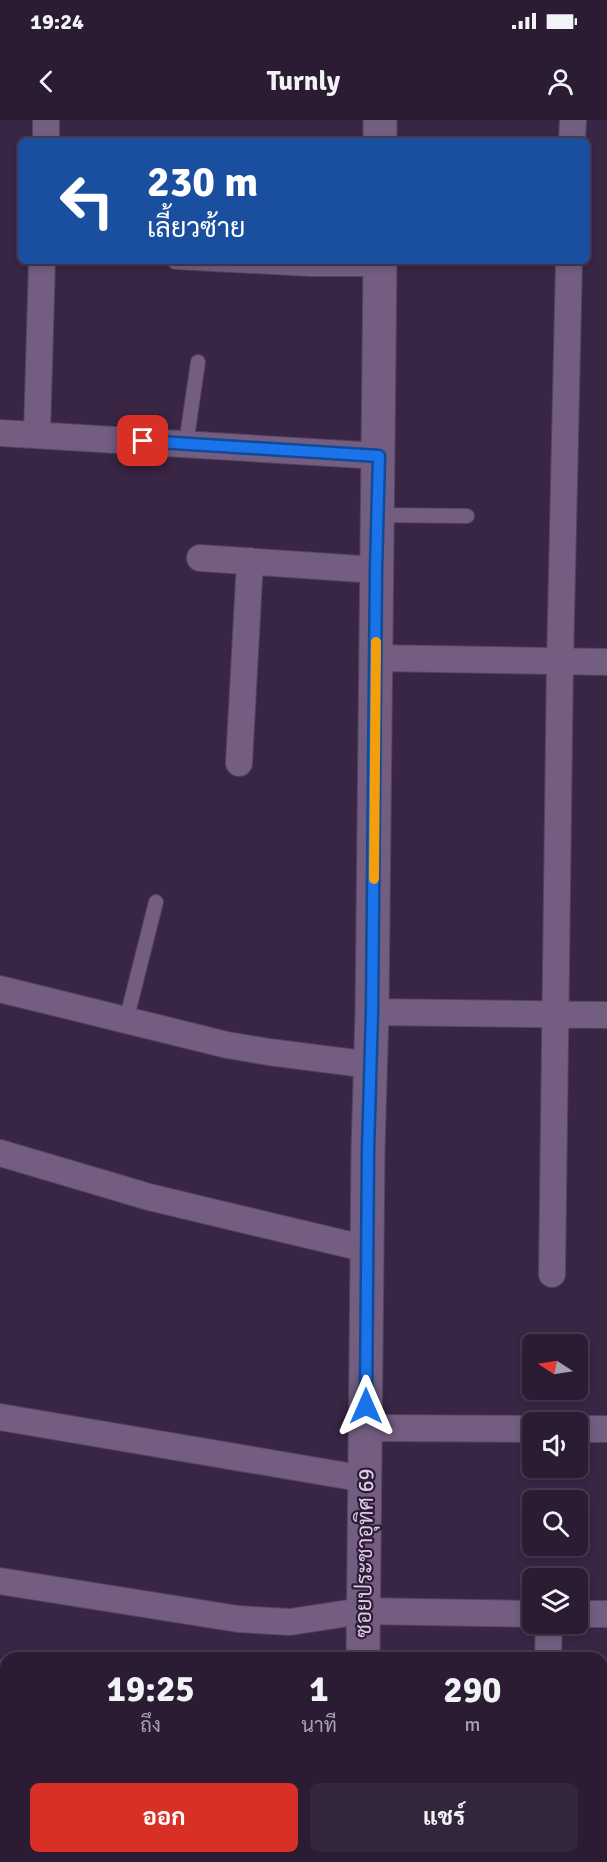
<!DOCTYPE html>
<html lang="th">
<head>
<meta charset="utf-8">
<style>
  :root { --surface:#2b1c33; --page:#33253b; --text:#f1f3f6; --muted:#a6a1ac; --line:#473a4e; --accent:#d93025 }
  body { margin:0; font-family:Signika,Sarabun,sans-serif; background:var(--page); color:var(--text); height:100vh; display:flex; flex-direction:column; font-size:22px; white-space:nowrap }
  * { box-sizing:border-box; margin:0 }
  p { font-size:20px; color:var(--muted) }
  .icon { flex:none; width:33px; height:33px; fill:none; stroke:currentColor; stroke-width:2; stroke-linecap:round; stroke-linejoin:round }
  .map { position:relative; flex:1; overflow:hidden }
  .details { position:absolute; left:0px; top:1532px; width:608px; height:212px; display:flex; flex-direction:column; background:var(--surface); border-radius:18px 18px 0 0; box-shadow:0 3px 9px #0003,0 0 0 2px var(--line) }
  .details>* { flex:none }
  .guide { position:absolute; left:18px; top:18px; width:572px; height:126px; border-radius:9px; box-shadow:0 3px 9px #0003,0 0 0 2px var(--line); background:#1a4fa0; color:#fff; overflow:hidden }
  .needle { width:39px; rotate:282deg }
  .fabs { position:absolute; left:522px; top:1214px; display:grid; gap:12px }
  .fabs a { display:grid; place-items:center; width:66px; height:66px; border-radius:9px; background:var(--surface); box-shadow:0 3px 9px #0003,0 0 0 2px var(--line); font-size:30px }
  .pin { position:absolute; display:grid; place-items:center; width:51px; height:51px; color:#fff; margin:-26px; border-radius:12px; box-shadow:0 3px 9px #0006 }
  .me { position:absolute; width:66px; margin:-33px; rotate:0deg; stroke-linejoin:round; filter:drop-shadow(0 0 4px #0008) }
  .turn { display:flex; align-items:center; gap:21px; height:126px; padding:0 30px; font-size:27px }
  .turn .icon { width:78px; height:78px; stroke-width:2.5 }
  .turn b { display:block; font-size:42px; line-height:51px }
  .eta { display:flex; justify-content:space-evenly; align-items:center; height:102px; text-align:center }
  .eta b { font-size:36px; font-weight:700; line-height:42px }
  .action { display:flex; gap:12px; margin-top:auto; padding:12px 30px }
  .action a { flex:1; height:69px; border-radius:9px; background:var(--accent); color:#fff; font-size:24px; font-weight:700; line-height:69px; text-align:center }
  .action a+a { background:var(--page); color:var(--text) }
  .status { display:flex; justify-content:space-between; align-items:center; height:42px; padding:0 30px; background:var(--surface); direction:ltr }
  .status svg { height:16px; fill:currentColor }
  header { display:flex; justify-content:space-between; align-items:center; height:78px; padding:0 30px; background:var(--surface); font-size:27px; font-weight:700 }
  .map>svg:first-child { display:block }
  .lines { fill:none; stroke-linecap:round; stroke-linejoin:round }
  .canal { stroke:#5c1d78; stroke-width:28 }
  .service-casing { stroke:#54435e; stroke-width:16 }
  .minor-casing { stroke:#54435e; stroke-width:28 }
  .tertiary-casing { stroke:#54435e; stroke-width:35 }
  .service { stroke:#735d80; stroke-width:14 }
  .minor { stroke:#735d80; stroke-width:26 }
  .tertiary { stroke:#735d80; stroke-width:33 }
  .route-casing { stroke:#114b97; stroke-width:15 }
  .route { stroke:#1a73e8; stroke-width:10 }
  .slow { stroke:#f59e0b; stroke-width:10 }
  .labels { text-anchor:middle; stroke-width:4.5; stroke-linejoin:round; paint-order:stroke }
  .street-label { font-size:22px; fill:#dbcee2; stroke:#2f1b39 }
</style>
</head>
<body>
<div class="status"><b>19:24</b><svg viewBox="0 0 49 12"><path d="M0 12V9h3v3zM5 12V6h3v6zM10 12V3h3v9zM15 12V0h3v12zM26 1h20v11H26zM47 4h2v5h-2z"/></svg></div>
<header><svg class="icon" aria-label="back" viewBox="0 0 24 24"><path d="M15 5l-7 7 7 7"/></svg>Turnly<svg class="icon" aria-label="person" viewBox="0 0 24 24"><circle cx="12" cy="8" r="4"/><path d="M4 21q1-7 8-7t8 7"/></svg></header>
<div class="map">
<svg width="607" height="1742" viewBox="0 0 607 1742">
  <rect width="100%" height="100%" fill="#392544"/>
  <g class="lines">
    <path class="canal" d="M 575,1742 L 597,1737"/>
    <g class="service-casing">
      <path id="service" d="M 175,142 L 311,149 L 380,149
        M 186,324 L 198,242
        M 378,395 L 467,396
        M 126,901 L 156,782"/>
    </g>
    <g class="minor-casing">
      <path id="minor" d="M 46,21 L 46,0
        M 572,21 L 573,0
        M 0,313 L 379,336
        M 37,314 L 42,141
        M 200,438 L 376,450
        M 376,538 L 607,542
        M 239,643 L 250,441
        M 0,869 L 227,925 L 269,932 L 371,945
        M 372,892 L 607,895
        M 0,1033 L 149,1077 L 367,1129
        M 552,1154 L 560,541 L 569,141
        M 0,1297 L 365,1359
        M 366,1308 L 532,1309
        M 578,1309 L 607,1309
        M 0,1461 L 238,1499 L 290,1502 L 362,1491 L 532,1494
        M 578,1494 L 607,1494
        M 548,1538 L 549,1503
        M 0,1553 L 6,1554"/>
    </g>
    <g class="tertiary-casing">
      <path id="tertiary" d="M 380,0 L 380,21
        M 363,1538 L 368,1031 L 372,892 L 380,141
        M 363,1737 L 363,1742"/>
    </g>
    <use href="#service" class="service"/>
    <use href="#minor" class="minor"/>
    <use href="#tertiary" class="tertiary"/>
  </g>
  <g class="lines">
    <g class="route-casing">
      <path id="route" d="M 143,321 L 379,336 L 376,450 L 372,892 L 368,1030 L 366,1286"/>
    </g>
    <use href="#route" class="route"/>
    <path class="slow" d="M 374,759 L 376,522"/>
  </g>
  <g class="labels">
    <g class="street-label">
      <text transform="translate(364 1433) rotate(-89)" y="8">ซอยประชาอุทิศ 69</text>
    </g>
  </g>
</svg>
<div class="fabs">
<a><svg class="needle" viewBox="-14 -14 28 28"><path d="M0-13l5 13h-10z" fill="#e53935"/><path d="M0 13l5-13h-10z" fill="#a6a1ac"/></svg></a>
<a><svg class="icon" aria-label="sound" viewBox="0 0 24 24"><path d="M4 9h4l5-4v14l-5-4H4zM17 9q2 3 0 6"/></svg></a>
<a><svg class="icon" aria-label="search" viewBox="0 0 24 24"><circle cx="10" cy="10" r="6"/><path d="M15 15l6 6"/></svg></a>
<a><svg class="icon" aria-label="layers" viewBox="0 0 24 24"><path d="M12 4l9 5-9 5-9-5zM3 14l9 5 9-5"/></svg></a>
</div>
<div class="pin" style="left:143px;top:321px;background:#d93025"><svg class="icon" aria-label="arrive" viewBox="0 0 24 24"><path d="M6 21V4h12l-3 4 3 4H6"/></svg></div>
<svg class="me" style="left:366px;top:1286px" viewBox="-20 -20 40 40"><path d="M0-17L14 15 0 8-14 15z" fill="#1a73e8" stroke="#fff" stroke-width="4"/></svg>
<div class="guide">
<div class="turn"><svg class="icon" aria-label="left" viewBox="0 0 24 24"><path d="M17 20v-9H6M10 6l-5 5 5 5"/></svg><div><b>230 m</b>เลี้ยวซ้าย</div></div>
</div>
<section class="details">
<div class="eta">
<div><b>19:25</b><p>ถึง</p></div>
<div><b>1</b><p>นาที</p></div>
<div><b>290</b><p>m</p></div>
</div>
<div class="action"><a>ออก</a><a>แชร์</a></div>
</section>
</div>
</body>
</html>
